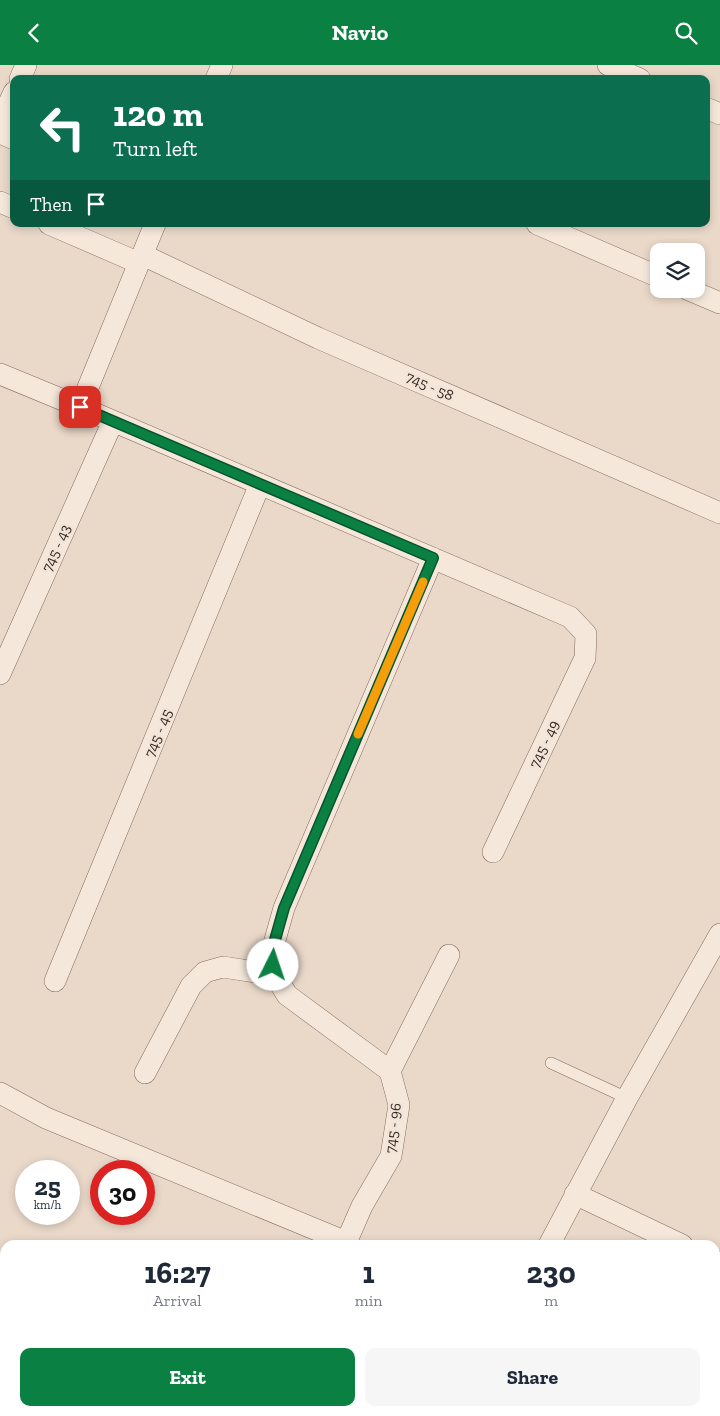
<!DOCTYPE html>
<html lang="en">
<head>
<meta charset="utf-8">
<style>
  :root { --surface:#fff; --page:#f6f6f7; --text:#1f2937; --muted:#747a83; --accent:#0b8043 }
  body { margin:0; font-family:"Zilla Slab",serif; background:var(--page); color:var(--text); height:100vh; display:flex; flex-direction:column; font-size:19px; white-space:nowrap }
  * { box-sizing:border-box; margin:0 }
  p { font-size:16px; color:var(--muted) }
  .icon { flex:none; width:28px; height:28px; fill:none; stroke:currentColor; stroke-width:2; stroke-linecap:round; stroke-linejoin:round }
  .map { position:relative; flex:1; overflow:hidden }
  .details { position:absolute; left:0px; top:1175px; width:720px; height:176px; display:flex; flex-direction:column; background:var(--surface); border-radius:15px 15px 0 0; box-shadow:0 2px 8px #0003 }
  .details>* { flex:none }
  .banner { position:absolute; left:10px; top:10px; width:700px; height:152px; border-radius:10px; box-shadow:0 2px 8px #0003; background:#0b6e4f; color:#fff; overflow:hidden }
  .tools { position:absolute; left:650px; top:178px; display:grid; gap:10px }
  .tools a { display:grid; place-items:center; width:55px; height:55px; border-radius:10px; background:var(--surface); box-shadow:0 2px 8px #0003; font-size:25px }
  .speed { position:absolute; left:15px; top:1095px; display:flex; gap:10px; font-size:25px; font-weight:700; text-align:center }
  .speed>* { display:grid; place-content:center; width:65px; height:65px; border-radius:50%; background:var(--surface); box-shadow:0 2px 8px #0003; line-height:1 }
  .speed small { font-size:12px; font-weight:400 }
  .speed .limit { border:8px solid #d22; background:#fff; color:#111 }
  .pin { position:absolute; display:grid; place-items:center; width:42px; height:42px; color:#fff; margin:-21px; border-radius:10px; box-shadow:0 2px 8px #0006 }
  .me { position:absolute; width:55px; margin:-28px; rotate:4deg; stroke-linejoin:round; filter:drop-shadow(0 0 4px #0008) }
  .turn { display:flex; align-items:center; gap:18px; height:105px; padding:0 20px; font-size:22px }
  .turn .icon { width:65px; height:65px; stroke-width:2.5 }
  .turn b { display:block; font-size:35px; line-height:42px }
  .then { display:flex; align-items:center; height:48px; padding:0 20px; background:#0003; gap:10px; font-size:19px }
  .eta { display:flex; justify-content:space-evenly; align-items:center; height:85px; text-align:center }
  .eta b { font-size:30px; font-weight:800; line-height:35px }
  .button { display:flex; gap:10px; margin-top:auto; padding:10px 20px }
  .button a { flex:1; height:58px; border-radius:10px; background:var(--accent); color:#fff; font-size:20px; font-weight:800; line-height:58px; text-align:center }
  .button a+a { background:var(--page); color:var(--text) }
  header { display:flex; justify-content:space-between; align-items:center; height:65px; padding:0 20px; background:var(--accent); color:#fff; font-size:22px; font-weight:800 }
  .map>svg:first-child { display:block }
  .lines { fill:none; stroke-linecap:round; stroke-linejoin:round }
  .lane-casing { stroke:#846b5f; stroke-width:12 }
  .street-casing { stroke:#846b5f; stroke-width:22 }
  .lane { stroke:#f5e8db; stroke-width:11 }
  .street { stroke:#f5e8db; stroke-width:21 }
  .route-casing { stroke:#07532c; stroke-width:12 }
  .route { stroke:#0b8043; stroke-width:9 }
  .slow { stroke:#f59e0b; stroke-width:9 }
  .labels { text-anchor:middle; stroke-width:5; stroke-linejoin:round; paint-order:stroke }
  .street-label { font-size:15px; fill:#362721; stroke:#f2e5d8 }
</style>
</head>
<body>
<header><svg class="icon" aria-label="back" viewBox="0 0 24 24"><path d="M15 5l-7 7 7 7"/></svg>Navio<svg class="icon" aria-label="search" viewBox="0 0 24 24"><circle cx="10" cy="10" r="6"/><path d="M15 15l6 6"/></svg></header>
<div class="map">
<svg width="720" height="1351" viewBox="0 0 720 1351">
  <rect width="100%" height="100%" fill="#ead9c9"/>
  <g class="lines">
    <g class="lane-casing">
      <path id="lane" d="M 551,998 L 627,1033"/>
    </g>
    <g class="street-casing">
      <path id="street" d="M 608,0 L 640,14
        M 20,14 L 26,0
        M 216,14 L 222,0
        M 706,43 L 720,49
        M 0,58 L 14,27
        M 0,68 L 14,74
        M 0,137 L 14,143
        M 49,159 L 139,198
        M 537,159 L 659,212
        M 143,190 L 318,273 L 720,448
        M 687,224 L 720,238
        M 0,309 L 80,342 L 570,552 L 586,569 L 585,593 L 493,787
        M 80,342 L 155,159
        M 0,609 L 113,356
        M 55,916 L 260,419
        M 390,1006 L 287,930 L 275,910 L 271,889 L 284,843 L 433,493
        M 145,1008 L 191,921 L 205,907 L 223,902 L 275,910
        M 0,1028 L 46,1053 L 346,1177
        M 575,1129 L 682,1180
        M 345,1180 L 362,1141 L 391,1091 L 399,1040 L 390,1006 L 449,890
        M 549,1180 L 627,1033 L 720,869
        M 715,1196 L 720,1198
        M 0,1228 L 5,1231
        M 445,1346 L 455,1351
        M 270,1351 L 272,1346"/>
    </g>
    <use href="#lane" class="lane"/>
    <use href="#street" class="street"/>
  </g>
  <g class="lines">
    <g class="route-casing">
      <path id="route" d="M 80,342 L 433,493 L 284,843 L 271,889 L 273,900"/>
    </g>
    <use href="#route" class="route"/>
    <path class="slow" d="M 358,669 L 423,517"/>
  </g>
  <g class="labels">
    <g class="street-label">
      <text transform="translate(430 321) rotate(24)" y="5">745 - 58</text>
      <text transform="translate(56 483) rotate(-66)" y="5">745 - 43</text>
      <text transform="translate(158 668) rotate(-68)" y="5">745 - 45</text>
      <text transform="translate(544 679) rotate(-65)" y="5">745 - 49</text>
      <text transform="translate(393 1063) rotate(-83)" y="5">745 - 96</text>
    </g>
  </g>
</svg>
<div class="tools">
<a><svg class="icon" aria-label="layers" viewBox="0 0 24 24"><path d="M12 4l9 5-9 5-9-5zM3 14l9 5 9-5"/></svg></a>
</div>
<div class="speed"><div>25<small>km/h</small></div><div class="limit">30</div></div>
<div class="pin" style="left:80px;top:342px;background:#d93025"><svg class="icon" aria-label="arrive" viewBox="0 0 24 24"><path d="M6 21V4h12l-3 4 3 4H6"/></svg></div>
<svg class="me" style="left:273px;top:900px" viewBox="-20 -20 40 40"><circle r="19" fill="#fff"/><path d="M0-13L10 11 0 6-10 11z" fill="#0b8043"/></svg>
<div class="banner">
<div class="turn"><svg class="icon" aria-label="left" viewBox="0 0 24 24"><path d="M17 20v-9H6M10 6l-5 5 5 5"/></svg><div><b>120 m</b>Turn left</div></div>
<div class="then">Then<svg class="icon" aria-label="arrive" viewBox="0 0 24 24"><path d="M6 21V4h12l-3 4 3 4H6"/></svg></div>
</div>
<section class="details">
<div class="eta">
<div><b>16:27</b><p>Arrival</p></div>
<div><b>1</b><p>min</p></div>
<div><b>230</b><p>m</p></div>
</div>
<div class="button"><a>Exit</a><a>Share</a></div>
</section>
</div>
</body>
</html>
